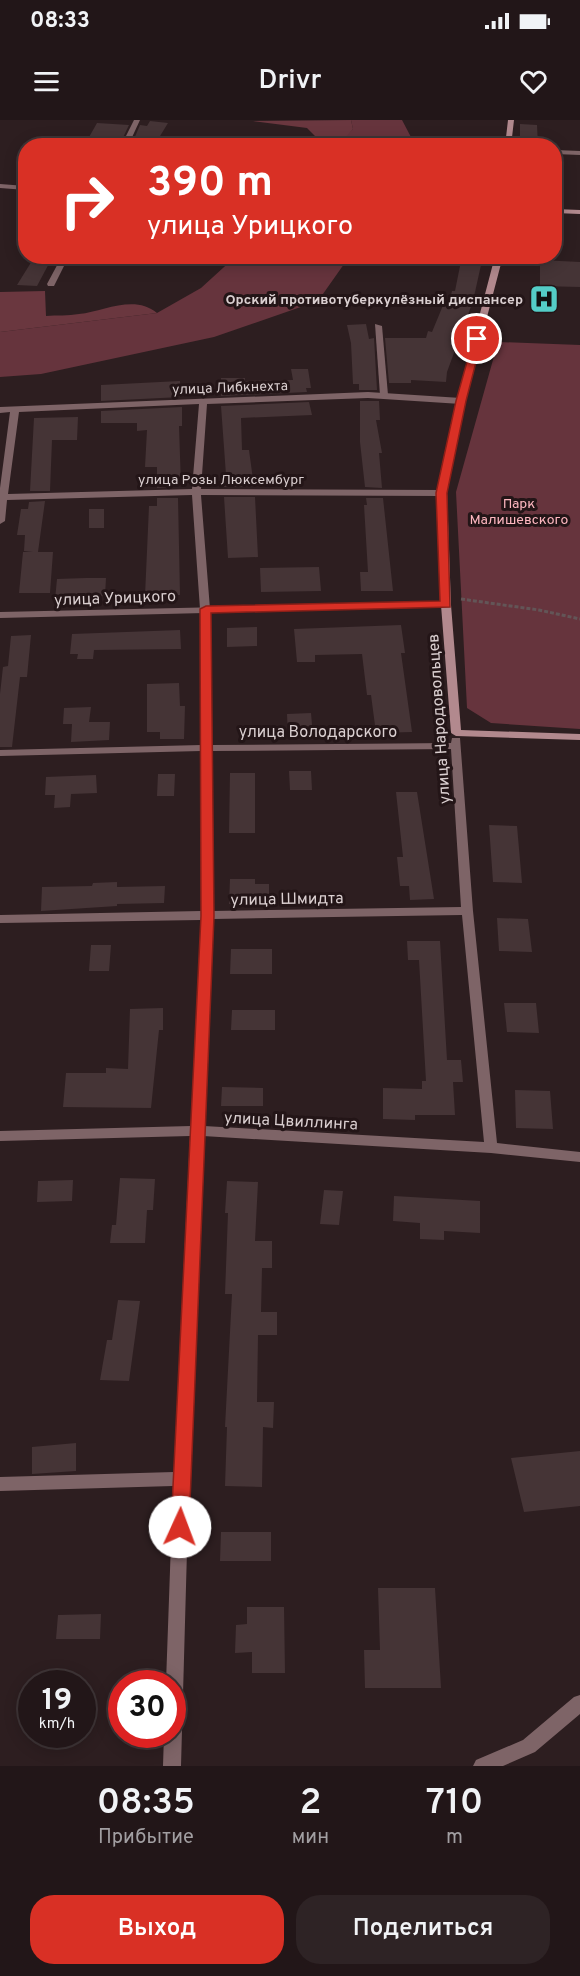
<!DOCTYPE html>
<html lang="ru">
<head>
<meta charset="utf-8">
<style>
  :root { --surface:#221618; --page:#2e2325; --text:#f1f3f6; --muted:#a29fa2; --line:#3f3537; --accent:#d93025 }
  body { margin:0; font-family:Overpass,sans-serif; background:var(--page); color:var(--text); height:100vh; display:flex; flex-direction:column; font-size:22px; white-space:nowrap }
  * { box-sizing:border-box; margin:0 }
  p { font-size:20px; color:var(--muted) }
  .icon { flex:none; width:33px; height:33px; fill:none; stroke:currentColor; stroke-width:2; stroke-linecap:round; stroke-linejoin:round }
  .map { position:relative; height:1646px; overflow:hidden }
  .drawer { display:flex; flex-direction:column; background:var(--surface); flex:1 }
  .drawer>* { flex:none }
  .guide { position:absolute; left:18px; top:18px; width:544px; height:126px; border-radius:24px; box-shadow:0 3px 15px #0003,0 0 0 2px var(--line); background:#d93025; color:#fff; overflow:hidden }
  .speed { position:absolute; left:18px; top:1550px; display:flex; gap:12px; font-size:30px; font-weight:700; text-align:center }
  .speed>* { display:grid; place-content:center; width:78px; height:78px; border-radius:50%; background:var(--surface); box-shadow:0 3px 15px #0003,0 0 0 2px var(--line); line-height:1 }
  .speed small { font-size:15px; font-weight:400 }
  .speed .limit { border:9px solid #d22; background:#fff; color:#111 }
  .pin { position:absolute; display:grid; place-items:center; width:51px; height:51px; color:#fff; margin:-26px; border:3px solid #fff; border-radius:50%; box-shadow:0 2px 6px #0007 }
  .me { position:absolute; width:66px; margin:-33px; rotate:2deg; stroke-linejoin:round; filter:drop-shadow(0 0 4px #0008) }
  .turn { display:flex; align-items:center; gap:21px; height:126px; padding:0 30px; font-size:27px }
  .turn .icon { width:78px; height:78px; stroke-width:2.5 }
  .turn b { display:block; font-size:42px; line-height:51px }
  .eta { display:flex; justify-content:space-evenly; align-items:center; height:102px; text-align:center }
  .eta b { font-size:36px; font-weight:600; line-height:42px }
  .action { display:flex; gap:12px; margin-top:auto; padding:12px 30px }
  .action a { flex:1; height:69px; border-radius:24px; background:var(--accent); color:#fff; font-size:24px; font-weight:600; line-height:69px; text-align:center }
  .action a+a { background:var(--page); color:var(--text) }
  .status { display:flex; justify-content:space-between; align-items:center; height:42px; padding:0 30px; background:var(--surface); direction:ltr }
  .status svg { height:16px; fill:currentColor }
  header { display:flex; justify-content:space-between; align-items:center; height:78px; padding:0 30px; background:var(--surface); font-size:27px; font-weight:600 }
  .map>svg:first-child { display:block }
  .green { fill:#66343d }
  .forest { fill:#6a373f }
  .building { fill:#453436 }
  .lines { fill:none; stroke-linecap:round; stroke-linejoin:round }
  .path { stroke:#635557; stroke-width:3; stroke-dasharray:4 2; stroke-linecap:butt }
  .service { fill:#7e6467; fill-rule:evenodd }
  .minor { fill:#7e6467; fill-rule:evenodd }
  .tertiary { fill:#7e6467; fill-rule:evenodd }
  .secondary { fill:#b2898e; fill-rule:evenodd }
  .route { fill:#d93025; stroke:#8d1f18; stroke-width:1.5 }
  .labels { text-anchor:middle; stroke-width:6; stroke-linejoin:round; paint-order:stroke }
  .far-poi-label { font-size:14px; font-weight:bold; fill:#dacfd0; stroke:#231517; text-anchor:end }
  .far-street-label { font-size:14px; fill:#dacfd0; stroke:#231517 }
  .far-park-label { font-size:14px; fill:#feb7c0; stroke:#231517 }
  .street-label { font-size:16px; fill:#dacfd0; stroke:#231517 }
</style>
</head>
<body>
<div class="status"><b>08:33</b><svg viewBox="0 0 49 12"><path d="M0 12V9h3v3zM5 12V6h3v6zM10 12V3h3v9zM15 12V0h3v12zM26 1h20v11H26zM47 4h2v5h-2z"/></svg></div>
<header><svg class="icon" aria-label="menu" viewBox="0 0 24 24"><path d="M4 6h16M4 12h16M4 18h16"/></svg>Drivr<svg class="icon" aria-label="heart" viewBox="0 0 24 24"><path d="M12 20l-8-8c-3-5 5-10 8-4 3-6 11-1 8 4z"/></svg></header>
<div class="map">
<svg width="580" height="1646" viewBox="0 0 580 1646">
  <rect width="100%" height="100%" fill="#2d1e20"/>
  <path class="green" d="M 351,0 L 402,0 L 412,19 L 409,26 L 271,26 L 269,17 C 296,19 334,29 353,9 Z
    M 235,137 L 349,137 L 318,181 L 214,217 L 41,254 L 0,257 L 0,212 L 157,193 L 201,168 Z
    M 498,222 L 580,225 L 580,609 L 491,603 L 467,588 L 456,372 Z"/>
  <path class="forest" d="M 351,0 L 353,9 L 345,18 L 320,21 L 307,8 L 253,1 Z
    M 45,171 L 46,196 C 57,195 68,196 79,194 C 104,191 135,174 157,193 L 0,212 L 0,172 Z"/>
  <path class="building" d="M 150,1 L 168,3 L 154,26 L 131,26 L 140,5 L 147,6 Z
    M 97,3 L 129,5 L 119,26 L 84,26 Z
    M 520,4 L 537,5 L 538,25 L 520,25 Z
    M 35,136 L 53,136 L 37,166 L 17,165 Z
    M 462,136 L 483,136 L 473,181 L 447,252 L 446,262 L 411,260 L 411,263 L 389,263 L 385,218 L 426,218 L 428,211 L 432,212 L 444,183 L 449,184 L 452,171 L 455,171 Z
    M 540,140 L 580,142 L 580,167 L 540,166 Z
    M 366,204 L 369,219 L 374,218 L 377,270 L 359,270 L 359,264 L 353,264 L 351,223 L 347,205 Z
    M 291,249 L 308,249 L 311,268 L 306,268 L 307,272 L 221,276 L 221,258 L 245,258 L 245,261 L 293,260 Z
    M 180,261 L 181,277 L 101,281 L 101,265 Z
    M 360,281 L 379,281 L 380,300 L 376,300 L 382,333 L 379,333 L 382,368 L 365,367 L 360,322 Z
    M 309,282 L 312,295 L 241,298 L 242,330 L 249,330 L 254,367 L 224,367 L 223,355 L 226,355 L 221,286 Z
    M 182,287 L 182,306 L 179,306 L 181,366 L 157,368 L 157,347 L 145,347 L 147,310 L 137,311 L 137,303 L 101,303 L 101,291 Z
    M 78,297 L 77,320 L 52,320 L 50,371 L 30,371 L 34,298 Z
    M 224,377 L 255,377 L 258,437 L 228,438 Z
    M 157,378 L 178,378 L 180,475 L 145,476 L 149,386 L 157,386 Z
    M 366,378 L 383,378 L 393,471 L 361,471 L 360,452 L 368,452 L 364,385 L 367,385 Z
    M 45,381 L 38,432 L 53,432 L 50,473 L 19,473 L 23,432 L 33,432 L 24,431 L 25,415 L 17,415 L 21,389 L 28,389 L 29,382 Z
    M 89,389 L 104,389 L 104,408 L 89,408 Z
    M 319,447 L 321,471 L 261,472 L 260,448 Z
    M 86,458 L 106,458 L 105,476 L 55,480 L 57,459 Z
    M 401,505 L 405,533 L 401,533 L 412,612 L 376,613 L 371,575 L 367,575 L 362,534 L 315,535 L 315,542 L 297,542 L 294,509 Z
    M 257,507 L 257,526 L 227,527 L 227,508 Z
    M 180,510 L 181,529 L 94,530 L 93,539 L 77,539 L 78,534 L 70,534 L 72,514 Z
    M 31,515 L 27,557 L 20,557 L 12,627 L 0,627 L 0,574 L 3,547 L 8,546 L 11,516 Z
    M 179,563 L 180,586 L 185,586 L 184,619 L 160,619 L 160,612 L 147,612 L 147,564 Z
    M 91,587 L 89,602 L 110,602 L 109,620 L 71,622 L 72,604 L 63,604 L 64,588 Z
    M 311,593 L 313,616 L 288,616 L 287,594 Z
    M 289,651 L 311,651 L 312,670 L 290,670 Z
    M 230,653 L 255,653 L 255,713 L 229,713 Z
    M 158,654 L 175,654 L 174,676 L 157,676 Z
    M 96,655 L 97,673 L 71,674 L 70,687 L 54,688 L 55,675 L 45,675 L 46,657 Z
    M 396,672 L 417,672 L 434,779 L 410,780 L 409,766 L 400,766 L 397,737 L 403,737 Z
    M 489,705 L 517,706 L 522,763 L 493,762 Z
    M 230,759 L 255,759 L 255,764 L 269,764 L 269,784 L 229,784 Z
    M 117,762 L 117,767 L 165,766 L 164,783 L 117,784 L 117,786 L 41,791 L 42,767 L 92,766 L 93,763 Z
    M 497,798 L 528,799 L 532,832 L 499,831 Z
    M 407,821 L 440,821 L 447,940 L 461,940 L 463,962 L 453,962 L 455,995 L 415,995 L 415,1000 L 383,999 L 383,968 L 422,969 L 422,961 L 426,961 L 419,840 L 408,840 Z
    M 91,825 L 111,825 L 109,851 L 89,851 Z
    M 231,829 L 272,829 L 272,854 L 230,854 Z
    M 504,883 L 536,883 L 539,913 L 507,912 Z
    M 163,888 L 163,910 L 159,910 L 151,988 L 63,987 L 66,953 L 106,953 L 106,948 L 128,949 L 130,889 Z
    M 232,890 L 275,890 L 275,910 L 231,910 Z
    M 222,967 L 263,968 L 263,986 L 221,986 Z
    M 515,970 L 550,971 L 553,1009 L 516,1008 Z
    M 120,1058 L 155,1059 L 153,1090 L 147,1090 L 145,1123 L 110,1123 L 112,1105 L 116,1105 Z
    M 73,1060 L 72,1081 L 37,1082 L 38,1061 Z
    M 227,1061 L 258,1062 L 255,1121 L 272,1121 L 272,1148 L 262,1148 L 261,1192 L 277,1192 L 277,1215 L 258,1215 L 257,1282 L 274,1282 L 273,1308 L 263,1307 L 262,1367 L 225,1366 L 227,1307 L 225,1307 L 232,1174 L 225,1174 L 228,1093 L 225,1093 Z
    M 324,1070 L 343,1071 L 339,1105 L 320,1104 Z
    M 394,1076 L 480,1081 L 480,1113 L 444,1111 L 444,1120 L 420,1119 L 420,1103 L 393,1101 Z
    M 118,1180 L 140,1181 L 129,1261 L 100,1260 L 107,1220 L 112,1220 Z
    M 76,1323 L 76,1351 L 32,1354 L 32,1327 Z
    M 580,1331 L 580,1386 L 524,1392 L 511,1338 Z
    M 221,1412 L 271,1412 L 271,1441 L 220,1441 Z
    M 378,1468 L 435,1468 L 441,1568 L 365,1568 L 364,1530 L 380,1530 Z
    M 247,1487 L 284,1487 L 285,1553 L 252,1553 L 252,1532 L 235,1533 L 236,1505 L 247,1504 Z
    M 101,1494 L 100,1519 L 56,1519 L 58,1495 Z"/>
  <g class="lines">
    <path class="path" d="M 461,479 L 539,490 L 580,499"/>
    <path class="service" d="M 375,204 L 382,206 L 388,275 L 384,278 L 380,275 Z"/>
    <path class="minor" d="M 134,0 L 140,0 L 128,26 L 121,26 Z
      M 240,16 L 245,17 L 242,26 L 235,26 Z
      M 555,30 L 580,31 L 580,35 L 555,34 Z
      M 0,64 L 26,66 L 26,70 L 0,68 Z
      M 62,136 L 69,136 L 54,166 L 48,166 L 47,164 Z
      M 368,272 L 461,278 L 465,281 L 461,284 L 368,278 L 207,284 L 201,369 L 442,370 L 447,373 L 442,376 L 201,375 L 210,489 L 211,625 L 451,623 L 452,618 L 460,618 L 473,791 L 497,1023 L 580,1032 L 580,1042 L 491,1033 L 203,1016 L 189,1359 L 181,1646 L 163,1646 L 164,1614 L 172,1614 L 172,1563 L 166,1563 L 173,1366 L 0,1371 L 0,1357 L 174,1352 L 190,1016 L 0,1021 L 0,1011 L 191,1006 L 201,800 L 0,803 L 0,795 L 201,791 L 201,631 L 0,636 L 0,630 L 201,625 L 200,489 L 192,375 L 7,380 L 5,401 L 0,404 L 0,368 L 10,292 L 0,293 L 0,287 ZM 199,284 L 192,369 L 8,374 L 19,292 ZM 451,629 L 461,787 L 213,791 L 211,631 ZM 462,795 L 484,1022 L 204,1006 L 213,799 Z
      M 580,1575 L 580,1594 L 535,1632 L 503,1646 L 473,1646 L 476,1640 L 523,1620 L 574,1577 Z"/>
    <path class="tertiary" d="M 446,482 L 449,483 L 449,487 L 0,498 L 0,492 Z"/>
    <path class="secondary" d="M 508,0 L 514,0 L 511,26 L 505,26 Z
      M 555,89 L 580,90 L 580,94 L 555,93 Z
      M 495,136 L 503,136 L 465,281 L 447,373 L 451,485 L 461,610 L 580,614 L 580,620 L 456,616 L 451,613 L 441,485 L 437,373 L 457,281 Z"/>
  </g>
  <path class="route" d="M 474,217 L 482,219 L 466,281 L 447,373 L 450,487 L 211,493 L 214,796 L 189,1407 L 186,1413 L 180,1415 L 173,1413 L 171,1407 L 201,796 L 200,489 L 206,486 L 440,481 L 436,373 L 456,281 Z"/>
  <defs>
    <g id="hospital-square" transform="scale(1.5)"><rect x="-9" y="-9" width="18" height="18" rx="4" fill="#54cdc7" stroke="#231517"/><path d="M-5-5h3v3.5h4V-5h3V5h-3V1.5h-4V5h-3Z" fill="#111"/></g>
  </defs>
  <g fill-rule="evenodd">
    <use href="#hospital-square" x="544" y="179"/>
  </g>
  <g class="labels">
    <g class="far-poi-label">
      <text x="523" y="184">Орский противотуберкулёзный диспансер</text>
    </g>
    <g class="far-street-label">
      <text transform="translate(230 267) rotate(-2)" y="5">улица Либкнехта</text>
      <text x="221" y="364">улица Розы Люксембург</text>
    </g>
    <g class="far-park-label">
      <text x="519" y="388">Парк<tspan x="519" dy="16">Малишевского</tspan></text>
    </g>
    <g class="street-label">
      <text transform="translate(115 477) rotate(-2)" y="6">улица Урицкого</text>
      <text transform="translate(438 599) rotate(-94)" y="6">улица Народовольцев</text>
      <text x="318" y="617">улица Володарского</text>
      <text transform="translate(287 778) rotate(-1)" y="6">улица Шмидта</text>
      <text transform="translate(291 1000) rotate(3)" y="6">улица Цвиллинга</text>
    </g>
  </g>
</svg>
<div class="speed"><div>19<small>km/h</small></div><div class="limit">30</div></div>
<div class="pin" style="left:477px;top:219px;background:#d93025"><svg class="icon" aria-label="arrive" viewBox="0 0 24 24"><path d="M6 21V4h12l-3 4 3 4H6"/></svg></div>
<svg class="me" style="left:180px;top:1407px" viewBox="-20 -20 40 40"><circle r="19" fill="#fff"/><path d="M0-13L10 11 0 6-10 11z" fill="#d93025"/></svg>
<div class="guide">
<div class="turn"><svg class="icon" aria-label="right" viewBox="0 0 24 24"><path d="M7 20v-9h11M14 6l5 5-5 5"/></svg><div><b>390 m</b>улица Урицкого</div></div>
</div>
</div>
<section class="drawer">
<div class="eta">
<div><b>08:35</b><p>Прибытие</p></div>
<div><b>2</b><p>мин</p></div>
<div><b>710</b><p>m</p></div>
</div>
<div class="action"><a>Выход</a><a>Поделиться</a></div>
</section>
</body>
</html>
